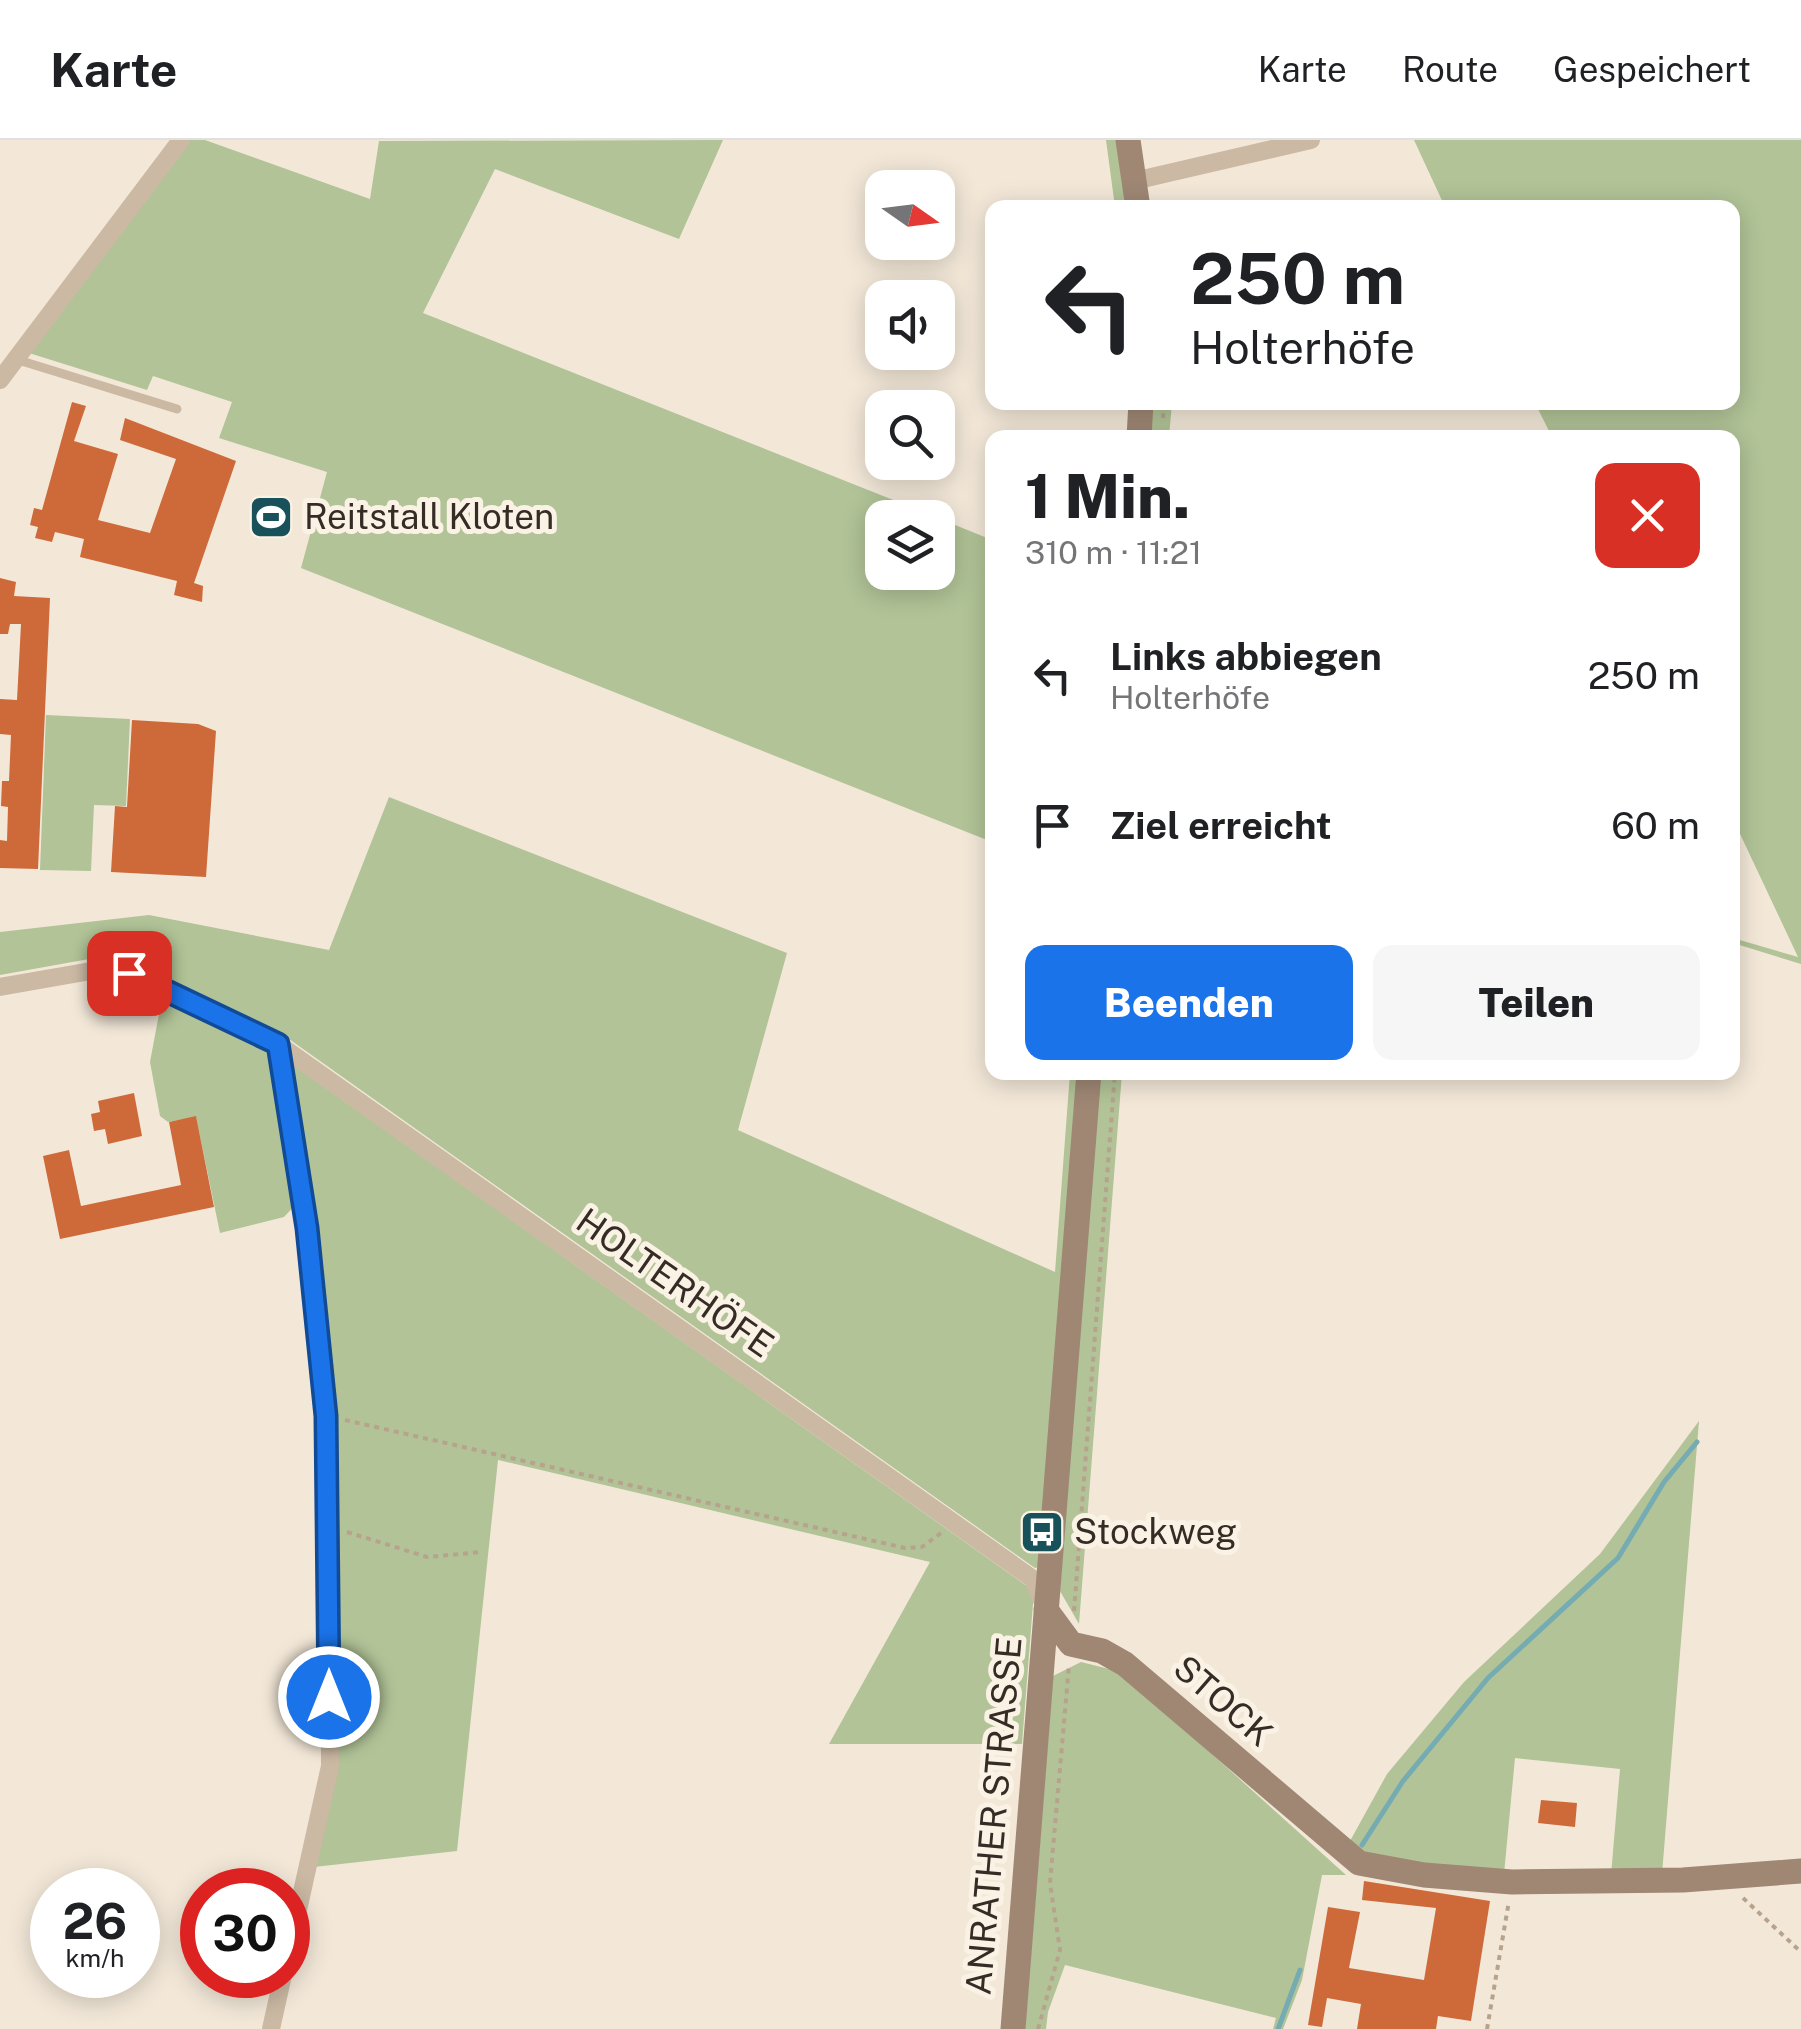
<!DOCTYPE html>
<html lang="de">
<head>
<meta charset="utf-8">
<style>
  :root { --surface:#fff; --page:#f6f6f6; --text:#202124; --muted:#757577; --line:#e0e0e0; --accent:#1a73e8 }
  body { margin:0; font-family:"Public Sans",sans-serif; background:var(--page); color:var(--text); height:100vh; display:flex; flex-direction:column; font-size:38px; white-space:nowrap }
  * { box-sizing:border-box; margin:0 }
  p { font-size:32px; color:var(--muted) }
  .icon { flex:none; width:55px; height:55px; fill:none; stroke:currentColor; stroke-width:2; stroke-linecap:round; stroke-linejoin:round }
  .map { position:relative; flex:1; overflow:hidden }
  .details { position:absolute; left:985px; top:290px; width:755px; height:650px; display:flex; flex-direction:column; background:var(--surface); border-radius:20px; box-shadow:0 5px 25px #0003 }
  .details>* { flex:none }
  .hud { position:absolute; left:985px; top:60px; width:755px; height:210px; border-radius:20px; box-shadow:0 5px 25px #0003; background:#fff; color:var(--text); overflow:hidden }
  .needle { width:65px; rotate:104deg }
  .controls { position:absolute; left:865px; top:30px; display:grid; gap:20px }
  .controls a { display:grid; place-items:center; width:90px; height:90px; border-radius:20px; background:var(--surface); box-shadow:0 5px 25px #0003; font-size:50px }
  .speed { position:absolute; left:30px; top:1728px; display:flex; gap:20px; font-size:50px; font-weight:700; text-align:center }
  .speed>* { display:grid; place-content:center; width:130px; height:130px; border-radius:50%; background:var(--surface); box-shadow:0 5px 25px #0003; line-height:1 }
  .speed small { font-size:25px; font-weight:400 }
  .speed .limit { border:15px solid #d22; background:#fff; color:#111 }
  .pin { position:absolute; display:grid; place-items:center; width:85px; height:85px; color:#fff; margin:-42px; border-radius:20px; box-shadow:0 5px 15px #0006 }
  .me { position:absolute; width:110px; margin:-55px; rotate:0deg; stroke-linejoin:round; filter:drop-shadow(0 0 8px #0008) }
  .turn { display:flex; align-items:center; gap:35px; height:210px; padding:0 40px; font-size:45px }
  .turn .icon { width:130px; height:130px; stroke-width:2.5 }
  .turn b { display:block; font-size:70px; line-height:85px }
  .round { display:grid; place-items:center; flex:none; width:105px; height:105px; border-radius:20px; background:var(--page) }
  .head { display:flex; align-items:center; justify-content:space-between; height:170px; padding:0 40px }
  h1 { font-size:60px; font-weight:800; line-height:75px }
  .cta { display:flex; gap:20px; margin-top:auto; padding:20px 40px }
  .cta a { flex:1; height:115px; border-radius:20px; background:var(--accent); color:#fff; font-size:40px; font-weight:800; line-height:115px; text-align:center }
  .cta a+a { background:var(--page); color:var(--text) }
  ul { padding:0; list-style:none }
  li { display:flex; align-items:center; gap:30px; height:150px; padding:0 40px }
  li div { flex:1 }
  li b { display:block; font-size:38px }
  li em { font-style:normal }
  header { display:flex; align-items:center; gap:60px; box-sizing:border-box; height:140px; padding:0 50px; background:var(--surface); border-bottom:2px solid var(--line) }
  header strong { font-size:48px }
  nav { display:flex; gap:55px; margin-inline-start:auto; font-size:35px }
  .map>svg:first-child { display:block }
  .green { fill:#b1c397 }
  .lines { fill:none; stroke-linecap:round; stroke-linejoin:round }
  .stream { stroke:#75abb2; stroke-width:5 }
  .building { fill:#ce693a }
  .path { stroke:#b7a38d; stroke-width:4; stroke-dasharray:5 5; stroke-linecap:butt }
  .lane { stroke:#cbb9a3; stroke-width:9 }
  .street { stroke:#cbb9a3; stroke-width:18 }
  .secondary { stroke:#9f8774; stroke-width:25 }
  .route-casing { stroke:#114b97; stroke-width:25 }
  .route { stroke:#1a73e8; stroke-width:18 }
  .labels { text-anchor:middle; stroke-width:10; stroke-linejoin:round; paint-order:stroke }
  .poi-label { font-size:35px; fill:#362c26; stroke:#faf2e4; text-anchor:start }
  .street-label { font-size:35px; fill:#362c26; stroke:#faf2e4 }
</style>
</head>
<body>
<header>
<strong>Karte</strong>
<nav><a>Karte</a><a>Route</a><a>Gespeichert</a></nav>
</header>
<div class="map">
<svg width="1801" height="1889" viewBox="0 0 1801 1889">
  <rect width="100%" height="100%" fill="#f3e8d8"/>
  <path class="green" d="M 188,0 L 205,0 L 370,59 L 379,1 L 723,0 L 679,99 L 495,29 L 423,173 L 936,377 L 882,378 L 882,432 L 938,432 L 938,378 L 992,400 L 992,702 L 301,428 L 327,332 L 219,298 L 232,262 L 153,236 L 147,250 L 29,213 Z
    M 1106,0 L 1121,0 L 1131,67 L 1115,67 Z
    M 1414,0 L 1801,0 L 1801,824 L 1733,803 L 1733,798 L 1798,817 L 1733,679 L 1732,298 L 1552,297 L 1535,263 L 1732,262 L 1732,68 L 1445,67 Z
    M 1148,263 L 1172,263 L 1169,297 L 1146,298 Z
    M 46,575 L 130,579 L 126,666 L 94,665 L 91,731 L 40,730 Z
    M 389,657 L 787,813 L 738,990 L 1055,1132 L 1070,933 L 1080,933 L 1039,1427 L 1035,1428 L 289,899 L 117,814 L 0,835 L 0,792 L 149,775 L 329,810 Z
    M 162,858 L 270,909 L 297,1063 L 284,1077 L 220,1093 L 196,977 L 168,982 L 160,976 L 150,922 Z
    M 286,920 L 1034,1451 L 1022,1604 L 829,1604 L 930,1422 L 498,1320 L 457,1711 L 314,1727 L 336,1626 L 335,1326 Z
    M 1098,933 L 1122,933 L 1079,1484 L 1060,1451 Z
    M 1699,1281 L 1662,1734 L 1611,1735 L 1620,1629 L 1515,1618 L 1504,1734 L 1364,1716 L 1350,1701 L 1387,1634 L 1464,1542 L 1600,1414 Z
    M 1081,1522 L 1121,1532 L 1346,1735 L 1322,1735 L 1302,1840 L 1283,1889 L 1273,1889 L 1276,1878 L 1065,1825 L 1048,1872 L 1046,1889 L 1025,1889 L 1053,1536 Z"/>
  <g class="lines">
    <path class="stream" d="M 1362,1705 L 1403,1641 L 1488,1538 L 1618,1418 L 1664,1342 L 1697,1302
      M 1278,1889 L 1300,1830"/>
  </g>
  <path class="building" d="M 72,262 L 86,266 L 74,301 L 118,314 L 98,380 L 150,393 L 176,319 L 120,300 L 125,278 L 236,321 L 194,443 L 203,446 L 202,462 L 174,455 L 177,441 L 80,417 L 84,399 L 55,392 L 52,402 L 35,398 L 38,387 L 30,385 L 34,368 L 42,370 Z
    M 0,438 L 16,442 L 14,456 L 50,458 L 38,729 L 0,728 L 0,700 L 7,701 L 8,667 L 1,666 L 2,641 L 9,641 L 11,595 L 0,594 L 0,559 L 17,560 L 21,484 L 10,484 L 8,494 L 0,494 Z
    M 132,580 L 198,584 L 216,591 L 206,737 L 111,732 L 115,666 L 127,667 Z
    M 134,953 L 142,996 L 108,1004 L 105,989 L 94,991 L 91,974 L 100,972 L 98,961 Z
    M 196,976 L 214,1067 L 60,1099 L 43,1016 L 69,1010 L 81,1066 L 181,1045 L 169,982 Z
    M 1541,1660 L 1577,1663 L 1575,1687 L 1538,1683 Z
    M 1364,1741 L 1490,1761 L 1471,1881 L 1438,1876 L 1436,1889 L 1357,1889 L 1361,1864 L 1327,1858 L 1322,1887 L 1308,1885 L 1328,1767 L 1360,1772 L 1349,1828 L 1424,1840 L 1436,1768 L 1362,1760 Z"/>
  <g class="lines">
    <path class="path" d="M 1163,278 L 1164,262
      M 345,1280 L 905,1408 L 922,1407 L 941,1393
      M 347,1392 L 427,1417 L 482,1412
      M 1074,1471 L 1115,932
      M 1743,1758 L 1801,1812
      M 1038,1889 L 1060,1810 L 1050,1743 L 1069,1525
      M 1487,1889 L 1509,1761"/>
    <path class="lane" d="M 15,219 L 177,269"/>
    <path class="street" d="M 1134,41 L 1311,0
      M 0,240 L 181,0
      M 0,847 L 91,831 L 129,833 L 278,904 L 1033,1439 L 1044,1465
      M 278,904 L 307,1088 L 326,1276 L 329,1385 L 330,1626 L 288,1815
      M 271,1889 L 283,1835"/>
    <path class="secondary" d="M 1128,0 L 1138,68
      M 1139,298 L 1141,262
      M 1046,1470 L 1071,1504 L 1102,1511 L 1125,1524 L 1359,1723 L 1424,1735 L 1512,1742 L 1683,1740 L 1801,1731
      M 1013,1889 L 1089,932"/>
  </g>
  <g class="lines">
    <g class="route-casing">
      <path id="route" d="M 129,833 L 278,904 L 307,1088 L 326,1276 L 329,1557"/>
    </g>
    <use href="#route" class="route"/>
  </g>
  <defs>
    <g id="stadium-square" transform="scale(2.25)"><rect x="-9" y="-9" width="18" height="18" rx="4" fill="#18515a" stroke="#faf2e4"/><path d="M0-5a6.5 5 0 1 0 0 10a6.5 5 0 1 0 0-10ZM-3.5-1.8h7v3.6h-7Z" fill="#fff"/></g>
    <g id="bus-square" transform="scale(2.25)"><rect x="-9" y="-9" width="18" height="18" rx="4" fill="#18515a" stroke="#faf2e4"/><path d="M-5-6H5V4H4V6H2V4H-2V6H-4V4H-5ZM-3.5-4V0h7V-4ZM-3.5 1.2v1.5H-2V1.2ZM2 1.2v1.5H3.5V1.2Z" fill="#fff"/></g>
  </defs>
  <g fill-rule="evenodd">
    <use href="#stadium-square" x="271" y="377"/>
    <use href="#bus-square" x="1042" y="1392"/>
  </g>
  <g class="labels">
    <g class="poi-label">
      <text x="304" y="389">Reitstall Kloten</text>
      <text x="1074" y="1404">Stockweg</text>
    </g>
    <g class="street-label">
      <text transform="translate(675 1143) rotate(35)" y="12">HOLTERHÖFE</text>
      <text transform="translate(1223 1561) rotate(41)" y="12">STOCK</text>
      <text transform="translate(994 1676) rotate(-85)" y="12">ANRATHER STRASSE</text>
    </g>
  </g>
</svg>
<div class="controls">
<a><svg class="needle" viewBox="-14 -14 28 28"><path d="M0-13l5 13h-10z" fill="#e53935"/><path d="M0 13l5-13h-10z" fill="#757577"/></svg></a>
<a><svg class="icon" aria-label="sound" viewBox="0 0 24 24"><path d="M4 9h4l5-4v14l-5-4H4zM17 9q2 3 0 6"/></svg></a>
<a><svg class="icon" aria-label="search" viewBox="0 0 24 24"><circle cx="10" cy="10" r="6"/><path d="M15 15l6 6"/></svg></a>
<a><svg class="icon" aria-label="layers" viewBox="0 0 24 24"><path d="M12 4l9 5-9 5-9-5zM3 14l9 5 9-5"/></svg></a>
</div>
<div class="speed"><div>26<small>km/h</small></div><div class="limit">30</div></div>
<div class="pin" style="left:129px;top:833px;background:#d93025"><svg class="icon" aria-label="arrive" viewBox="0 0 24 24"><path d="M6 21V4h12l-3 4 3 4H6"/></svg></div>
<svg class="me" style="left:329px;top:1557px" viewBox="-20 -20 40 40"><circle r="17" fill="#1a73e8" stroke="#fff" stroke-width="3"/><path d="M0-11L8 9 0 5-8 9z" fill="#fff"/></svg>
<div class="hud">
<div class="turn"><svg class="icon" aria-label="left" viewBox="0 0 24 24"><path d="M17 20v-9H6M10 6l-5 5 5 5"/></svg><div><b>250 m</b>Holterhöfe</div></div>
</div>
<section class="details">
<div class="head"><div><h1>1 Min.</h1><p>310 m · 11:21</p></div><a class="round" style="background:#d93025;color:#fff"><svg class="icon" aria-label="close" viewBox="0 0 24 24"><path d="M6 6l12 12M18 6L6 18"/></svg></a></div>
<ul>
<li><svg class="icon" aria-label="left" viewBox="0 0 24 24"><path d="M17 20v-9H6M10 6l-5 5 5 5"/></svg><div><b>Links abbiegen</b><p>Holterhöfe</p></div><em>250 m</em></li>
<li><svg class="icon" aria-label="arrive" viewBox="0 0 24 24"><path d="M6 21V4h12l-3 4 3 4H6"/></svg><div><b>Ziel erreicht</b></div><em>60 m</em></li>
</ul>
<div class="cta"><a>Beenden</a><a>Teilen</a></div>
</section>
</div>
</body>
</html>
